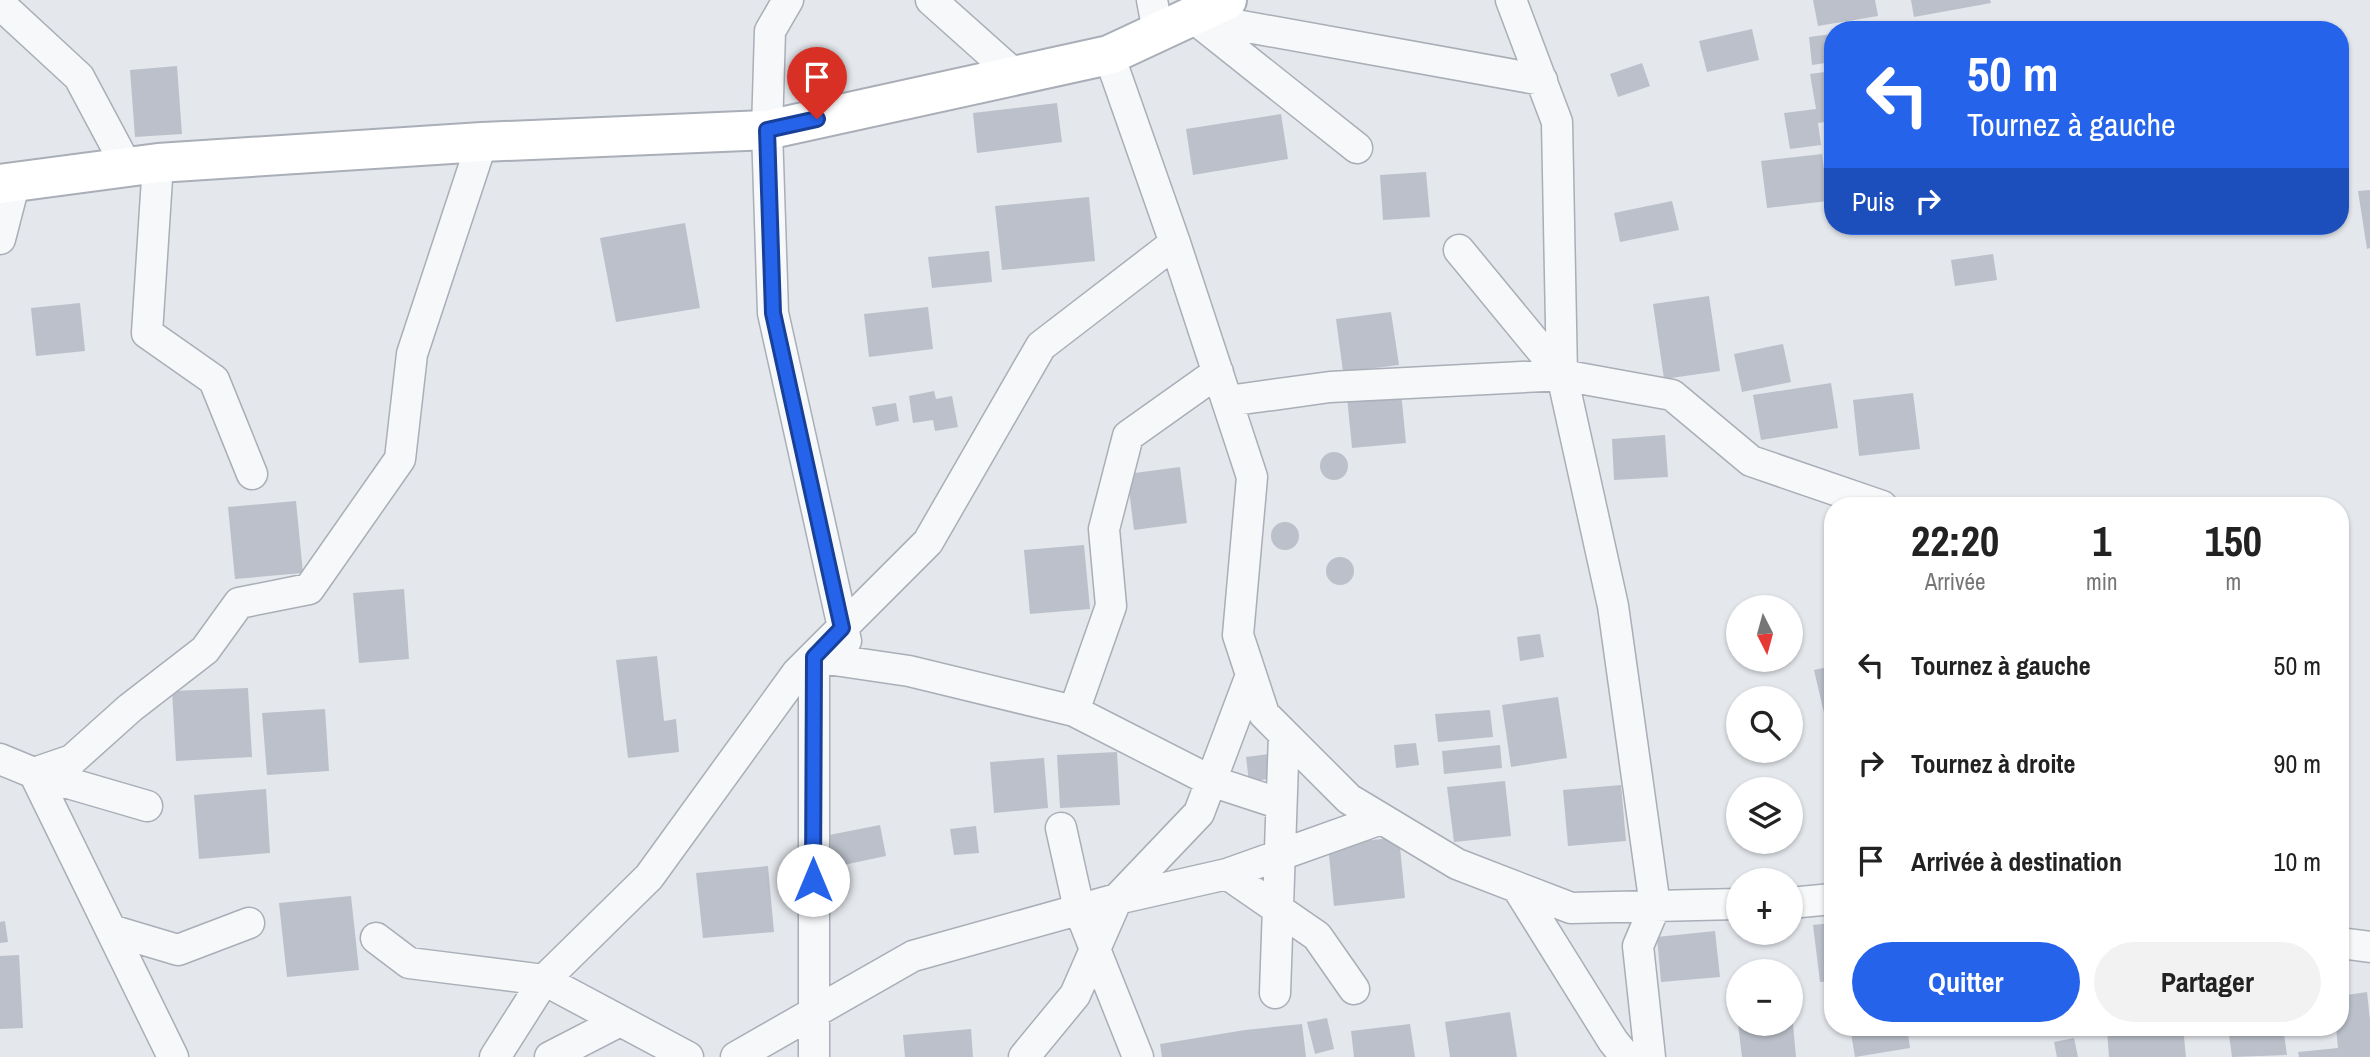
<!DOCTYPE html>
<html lang="fr">
<head>
<meta charset="utf-8">
<style>
  :root { --surface:#fff; --page:#f2f2f2; --text:#222; --muted:#767676; --accent:#2563eb }
  body { margin:0; font-family:"Archivo Narrow",sans-serif; background:var(--page); color:var(--text); height:100vh; display:flex; flex-direction:column; font-size:26px; white-space:nowrap }
  * { box-sizing:border-box; margin:0 }
  p { font-size:23px; color:var(--muted) }
  .icon { flex:none; width:38px; height:38px; fill:none; stroke:currentColor; stroke-width:2; stroke-linecap:round; stroke-linejoin:round }
  .map { position:relative; flex:1; overflow:hidden }
  .panel { position:absolute; left:1824px; top:497px; width:525px; height:539px; display:flex; flex-direction:column; background:var(--surface); border-radius:28px; box-shadow:0 2px 5px #0004 }
  .panel>* { flex:none }
  .guide { position:absolute; left:1824px; top:21px; width:525px; height:214px; border-radius:28px; box-shadow:0 2px 5px #0004; background:#2563eb; color:#fff; overflow:hidden }
  .needle { width:46px; rotate:174deg }
  .controls { position:absolute; left:1726px; top:595px; display:grid; gap:14px }
  .controls a { display:grid; place-items:center; width:77px; height:77px; border-radius:50%; background:var(--surface); box-shadow:0 2px 5px #0004; font-size:35px }
  .pin { position:absolute; display:grid; place-items:center; width:60px; height:60px; color:#fff; margin:-72px -30px; border-radius:50% 50% 50% 0; rotate:-45deg; box-shadow:0 0 7px #0007 }
  .pin .icon { rotate:45deg }
  .me { position:absolute; width:77px; margin:-38px; rotate:0deg; stroke-linejoin:round; filter:drop-shadow(0 0 5px #0008) }
  .turn { display:flex; align-items:center; gap:24px; height:147px; padding:0 28px; font-size:32px }
  .turn .icon { width:91px; height:91px; stroke-width:2.5 }
  .turn b { display:block; font-size:49px; line-height:60px }
  .then { display:flex; align-items:center; height:66px; padding:0 28px; background:#0003; gap:14px; font-size:26px }
  .eta { display:flex; justify-content:space-evenly; align-items:center; height:119px; text-align:center }
  .eta b { font-size:42px; font-weight:700; line-height:49px }
  .action { display:flex; gap:14px; margin-top:auto; padding:14px 28px }
  .action a { flex:1; height:80px; border-radius:42px; background:var(--accent); color:#fff; font-size:28px; font-weight:700; line-height:80px; text-align:center }
  .action a+a { background:var(--page); color:var(--text) }
  ul { padding:0; list-style:none }
  li { display:flex; align-items:center; gap:21px; height:98px; padding:0 28px }
  li div { flex:1 }
  li b { display:block; font-size:26px }
  li em { font-style:normal }
  .map>svg:first-child { display:block }
  .building { fill:#bbc0ca }
  .lines { fill:none; stroke-linecap:round; stroke-linejoin:round }
  .street-casing { stroke:#a9aeb7; stroke-width:33 }
  .secondary-casing { stroke:#a9aeb7; stroke-width:42 }
  .street { stroke:#f7f8fa; stroke-width:30 }
  .secondary { stroke:#fff; stroke-width:38 }
  .route-casing { stroke:#184099; stroke-width:18 }
  .route { stroke:#2563eb; stroke-width:12 }
</style>
</head>
<body>
<div class="map">
<svg width="2370" height="1057" viewBox="0 0 2370 1057">
  <rect width="100%" height="100%" fill="#e4e7ec"/>
  <path class="building" d="M 1813,0 L 1875,0 L 1878,16 L 1818,26 Z
    M 1911,0 L 1990,0 L 1991,3 L 1914,17 Z
    M 1752,29 L 1759,60 L 1707,72 L 1699,41 Z
    M 1832,34 L 1832,62 L 1812,65 L 1809,37 Z
    M 1642,63 L 1650,86 L 1618,97 L 1610,74 Z
    M 177,66 L 182,134 L 135,137 L 130,70 Z
    M 1832,71 L 1832,121 L 1818,123 L 1821,145 L 1790,149 L 1784,113 L 1816,109 L 1810,74 Z
    M 1057,103 L 1062,142 L 977,153 L 973,113 Z
    M 1281,114 L 1288,159 L 1193,175 L 1186,129 Z
    M 1822,154 L 1828,201 L 1767,208 L 1761,161 Z
    M 1426,172 L 1430,217 L 1383,220 L 1380,175 Z
    M 2370,190 L 2370,248 L 2367,249 L 2358,191 Z
    M 1089,197 L 1095,261 L 1002,270 L 995,206 Z
    M 1672,201 L 1679,230 L 1620,242 L 1614,213 Z
    M 685,223 L 700,308 L 616,322 L 600,238 Z
    M 989,251 L 992,282 L 932,288 L 928,257 Z
    M 1993,254 L 1997,280 L 1955,286 L 1951,260 Z
    M 1709,296 L 1720,371 L 1664,379 L 1653,304 Z
    M 80,303 L 85,351 L 36,356 L 31,308 Z
    M 928,307 L 933,349 L 869,357 L 864,314 Z
    M 1391,312 L 1399,365 L 1343,372 L 1336,319 Z
    M 1783,344 L 1791,382 L 1742,392 L 1734,354 Z
    M 1831,383 L 1838,428 L 1761,440 L 1753,395 Z
    M 934,391 L 936,399 L 952,396 L 958,427 L 935,431 L 933,420 L 913,423 L 909,396 Z
    M 1401,392 L 1406,443 L 1352,448 L 1347,397 Z
    M 1913,393 L 1920,449 L 1859,456 L 1853,400 Z
    M 896,403 L 899,421 L 876,426 L 872,407 Z
    M 1665,435 L 1668,477 L 1614,480 L 1612,439 Z
    M1320 466a14 14 0 1 1 28 0a14 14 0 1 1-28 0Z
    M 1180,467 L 1187,523 L 1134,530 L 1127,474 Z
    M 296,501 L 303,573 L 235,579 L 228,507 Z
    M1271 536a14 14 0 1 1 28 0a14 14 0 1 1-28 0Z
    M 1084,545 L 1090,609 L 1030,614 L 1024,550 Z
    M1326 571a14 14 0 1 1 28 0a14 14 0 1 1-28 0Z
    M 404,589 L 409,659 L 359,663 L 353,593 Z
    M 1540,634 L 1544,657 L 1520,661 L 1517,637 Z
    M 657,656 L 664,721 L 676,719 L 679,752 L 628,758 L 616,660 Z
    M 1832,666 L 1832,711 L 1824,713 L 1814,670 Z
    M 248,688 L 252,757 L 176,761 L 172,691 Z
    M 1558,697 L 1567,758 L 1511,767 L 1502,705 Z
    M 325,709 L 329,771 L 267,775 L 262,713 Z
    M 1490,710 L 1493,737 L 1438,742 L 1435,714 Z
    M 1416,743 L 1419,765 L 1396,768 L 1394,745 Z
    M 1500,745 L 1502,768 L 1444,774 L 1442,751 Z
    M 1117,752 L 1120,805 L 1060,808 L 1057,755 Z
    M 1269,754 L 1273,778 L 1249,782 L 1246,757 Z
    M 1044,758 L 1048,808 L 994,813 L 990,762 Z
    M 1505,781 L 1511,836 L 1454,842 L 1447,787 Z
    M 1621,785 L 1626,841 L 1568,846 L 1563,790 Z
    M 266,789 L 270,853 L 199,859 L 194,795 Z
    M 880,825 L 886,856 L 834,867 L 829,835 Z
    M 976,826 L 979,853 L 954,855 L 950,829 Z
    M 1399,837 L 1405,898 L 1334,906 L 1328,845 Z
    M 768,866 L 774,932 L 703,938 L 696,873 Z
    M 351,896 L 359,970 L 287,977 L 279,903 Z
    M 5,921 L 8,942 L 0,943 L 0,922 Z
    M 1832,923 L 1832,981 L 1820,982 L 1813,925 Z
    M 1715,931 L 1720,977 L 1661,982 L 1657,937 Z
    M 19,955 L 23,1028 L 0,1029 L 0,956 Z
    M 2367,992 L 2370,1020 L 2370,1057 L 2299,1057 L 2298,1052 L 2338,1048 L 2336,1027 L 2340,1027 L 2340,996 Z
    M 1510,1012 L 1517,1057 L 1450,1057 L 1445,1022 Z
    M 1327,1018 L 1334,1049 L 1315,1054 L 1307,1022 Z
    M 1302,1024 L 1306,1057 L 1162,1057 L 1160,1044 L 1245,1030 Z
    M 1410,1024 L 1415,1057 L 1354,1057 L 1351,1031 Z
    M 1738,1024 L 1793,1024 L 1796,1057 L 1742,1057 Z
    M 1850,1027 L 1907,1027 L 1910,1048 L 1855,1057 Z
    M 2134,1027 L 2183,1027 L 2186,1057 L 2109,1057 L 2107,1030 Z
    M 2228,1027 L 2283,1027 L 2287,1055 L 2232,1057 Z
    M 971,1029 L 973,1057 L 905,1057 L 903,1035 Z
    M 2074,1038 L 2078,1057 L 2057,1057 L 2054,1042 Z"/>
  <g class="lines">
    <g class="street-casing">
      <path id="street" d="M 788,0 L 770,31 L 767,130 L 773,313 L 846,641
        M 931,0 L 1015,75
        M 1152,0 L 1158,32
        M 1511,0 L 1557,122 L 1562,375 L 1613,606 L 1655,906 L 1638,946 L 1650,1057
        M 0,4 L 79,77 L 127,167
        M 1192,17 L 1542,80
        M 1195,19 L 1357,148
        M 158,163 L 147,333 L 214,380 L 252,474
        M 0,239 L 15,181
        M 1175,243 L 1252,477 L 1238,635 L 1264,714 L 1349,799 L 1457,864 L 1571,908 L 1738,904
        M 1459,250 L 1562,375 L 1672,395 L 1751,461 L 1882,506
        M 1228,401 L 1330,387 L 1562,375
        M 1074,711 L 1111,606 L 1104,529 L 1128,436 L 1218,372
        M 0,759 L 34,773 L 173,1057
        M 34,773 L 72,760 L 130,708 L 205,650 L 239,603 L 309,589 L 400,459 L 412,354 L 482,142
        M 34,773 L 147,806
        M 1061,828 L 1079,909 L 1138,1057
        M 1227,874 L 1317,936 L 1354,989
        M 1517,887 L 1613,1041 L 1626,1057
        M 1790,903 L 1832,899
        M 111,930 L 178,950 L 249,923
        M 376,938 L 409,963 L 544,980 L 688,1057
        M 2340,943 L 2370,947
        M 1275,993 L 1284,734
        M 495,1057 L 544,980 L 649,877 L 797,673 L 928,542 L 1041,346 L 1175,243 L 1109,55
        M 550,1057 L 620,1021
        M 736,1057 L 913,956 L 1117,899 L 1227,874 L 1381,819
        M 814,1057 L 814,657 L 909,671 L 1074,711 L 1211,781 L 1281,804
        M 1024,1057 L 1075,995 L 1117,899 L 1199,813 L 1251,675"/>
    </g>
    <g class="secondary-casing">
      <path id="secondary" d="M 0,184 L 158,163 L 482,142 L 767,130 L 1109,55 L 1227,0"/>
    </g>
    <use href="#street" class="street"/>
    <use href="#secondary" class="secondary"/>
  </g>
  <g class="lines">
    <g class="route-casing">
      <path id="route" d="M 813,880 L 814,657 L 842,628 L 773,313 L 767,130 L 817,119"/>
    </g>
    <use href="#route" class="route"/>
  </g>
</svg>
<div class="controls">
<a><svg class="needle" viewBox="-14 -14 28 28"><path d="M0-13l5 13h-10z" fill="#e53935"/><path d="M0 13l5-13h-10z" fill="#767676"/></svg></a>
<a><svg class="icon" aria-label="search" viewBox="0 0 24 24"><circle cx="10" cy="10" r="6"/><path d="M15 15l6 6"/></svg></a>
<a><svg class="icon" aria-label="layers" viewBox="0 0 24 24"><path d="M12 4l9 5-9 5-9-5zM3 14l9 5 9-5"/></svg></a>
<a>+</a>
<a>−</a>
</div>
<div class="pin" style="left:817px;top:119px;background:#d93025"><svg class="icon" aria-label="arrive" viewBox="0 0 24 24"><path d="M6 21V4h12l-3 4 3 4H6"/></svg></div>
<svg class="me" style="left:813px;top:880px" viewBox="-20 -20 40 40"><circle r="19" fill="#fff"/><path d="M0-13L10 11 0 6-10 11z" fill="#2563eb"/></svg>
<div class="guide">
<div class="turn"><svg class="icon" aria-label="left" viewBox="0 0 24 24"><path d="M17 20v-9H6M10 6l-5 5 5 5"/></svg><div><b>50 m</b>Tournez à gauche</div></div>
<div class="then">Puis<svg class="icon" aria-label="right" viewBox="0 0 24 24"><path d="M7 20v-9h11M14 6l5 5-5 5"/></svg></div>
</div>
<section class="panel">
<div class="eta">
<div><b>22:20</b><p>Arrivée</p></div>
<div><b>1</b><p>min</p></div>
<div><b>150</b><p>m</p></div>
</div>
<ul>
<li><svg class="icon" aria-label="left" viewBox="0 0 24 24"><path d="M17 20v-9H6M10 6l-5 5 5 5"/></svg><div><b>Tournez à gauche</b></div><em>50 m</em></li>
<li><svg class="icon" aria-label="right" viewBox="0 0 24 24"><path d="M7 20v-9h11M14 6l5 5-5 5"/></svg><div><b>Tournez à droite</b></div><em>90 m</em></li>
<li><svg class="icon" aria-label="arrive" viewBox="0 0 24 24"><path d="M6 21V4h12l-3 4 3 4H6"/></svg><div><b>Arrivée à destination</b></div><em>10 m</em></li>
</ul>
<div class="action"><a>Quitter</a><a>Partager</a></div>
</section>
</div>
</body>
</html>
